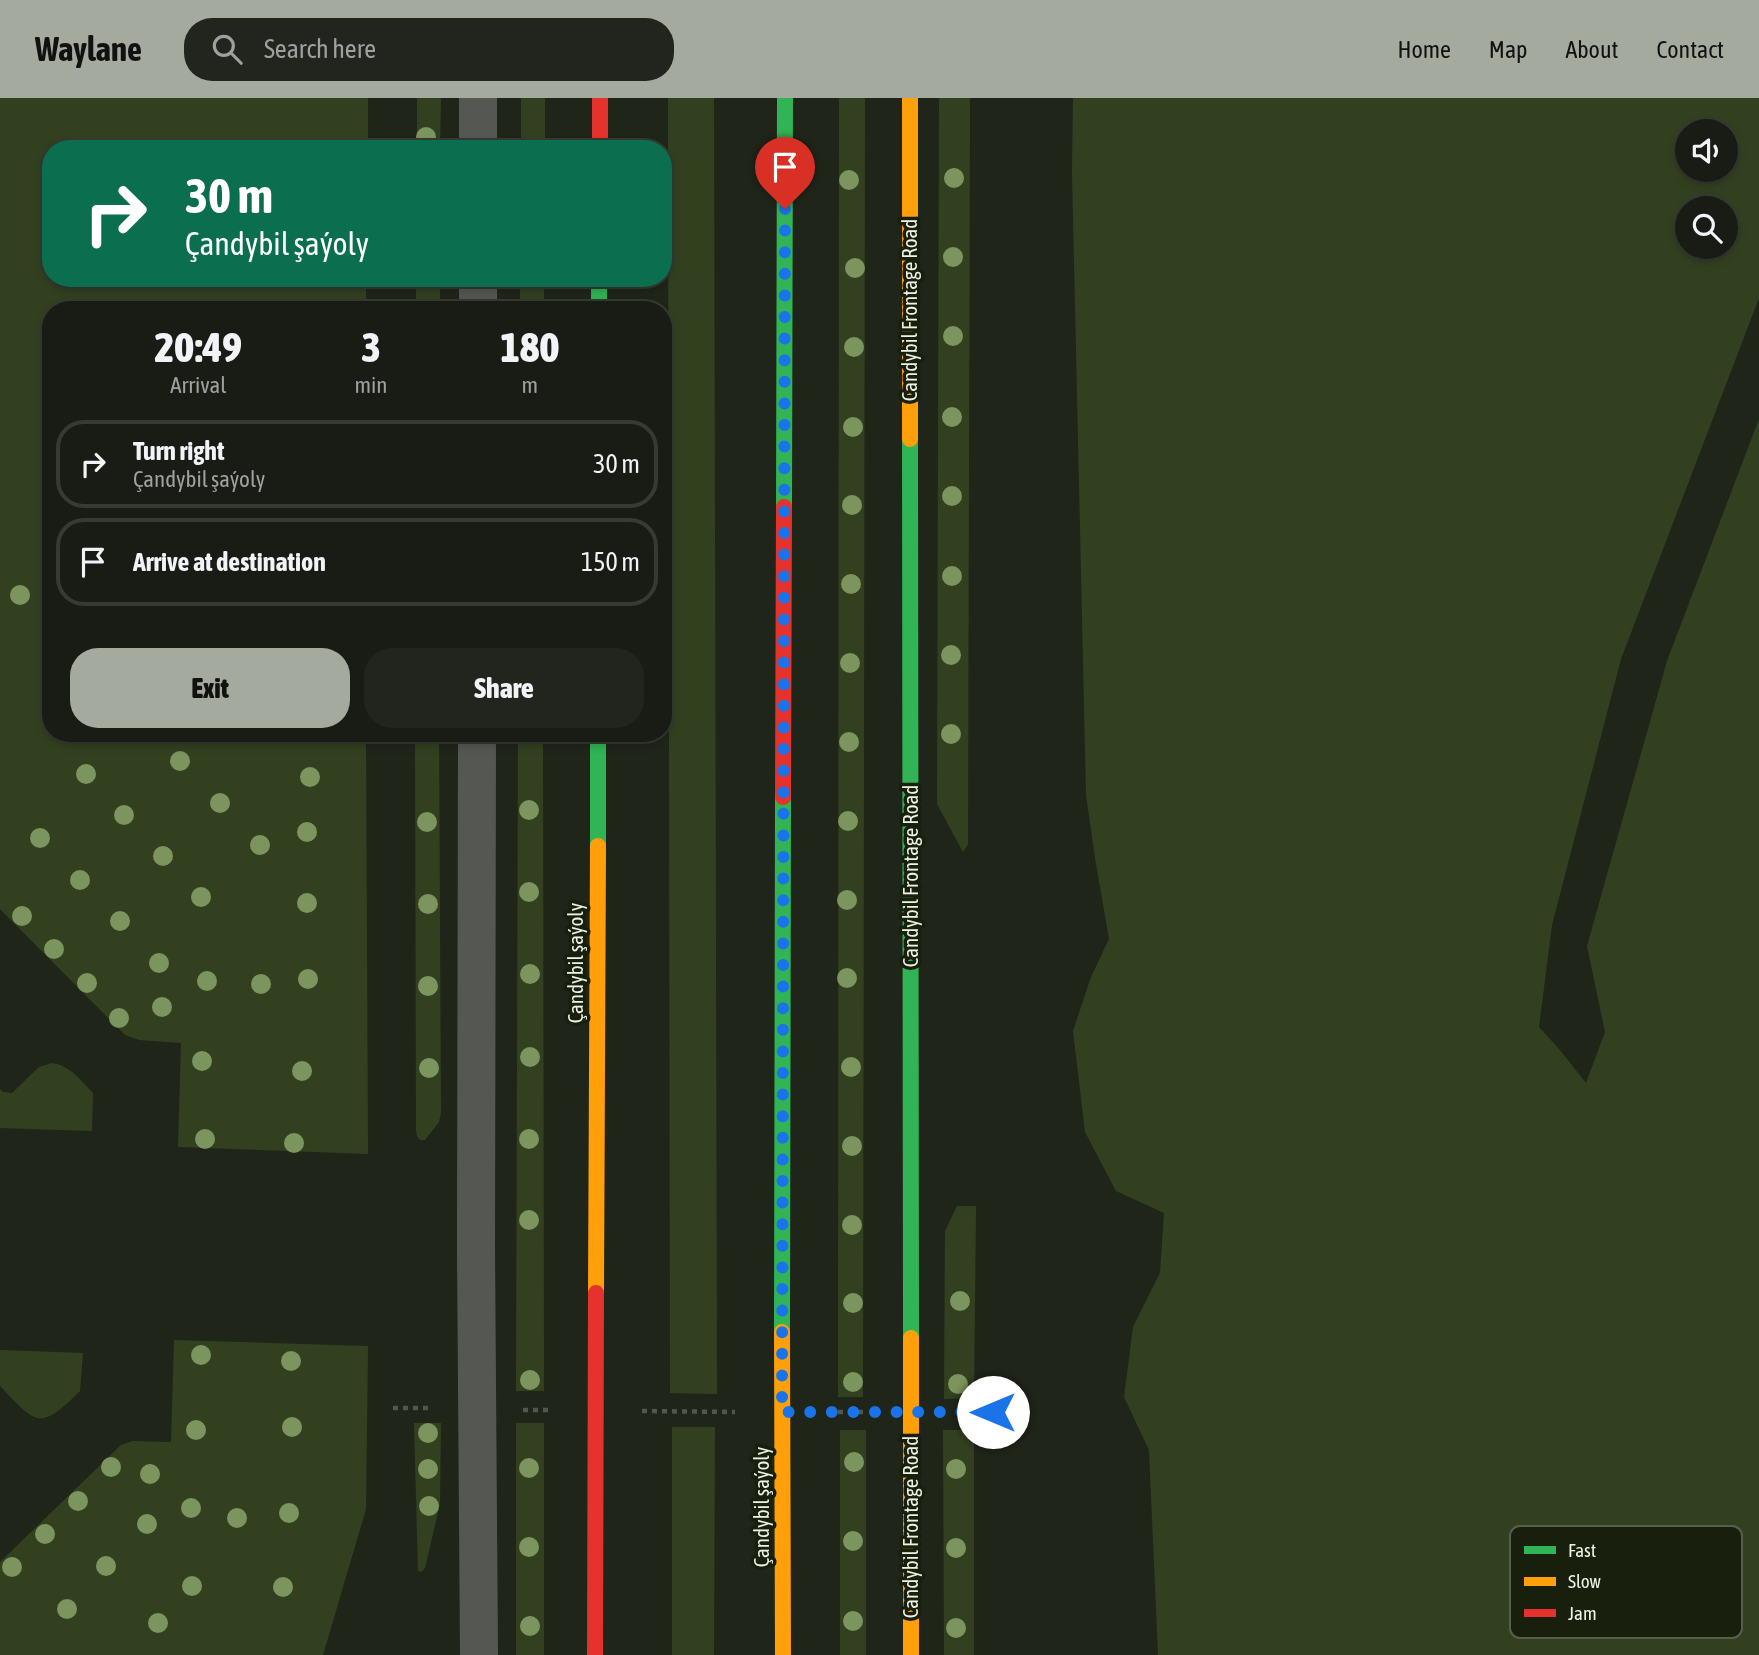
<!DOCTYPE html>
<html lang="en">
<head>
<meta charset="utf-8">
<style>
  :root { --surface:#181c14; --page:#21251d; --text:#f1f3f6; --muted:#9fa1a0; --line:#363a34; --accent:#a5aa9f }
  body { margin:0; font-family:"Asap Condensed",sans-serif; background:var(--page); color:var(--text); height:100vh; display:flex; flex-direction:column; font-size:26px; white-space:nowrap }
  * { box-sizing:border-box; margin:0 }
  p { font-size:23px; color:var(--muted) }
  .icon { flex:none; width:38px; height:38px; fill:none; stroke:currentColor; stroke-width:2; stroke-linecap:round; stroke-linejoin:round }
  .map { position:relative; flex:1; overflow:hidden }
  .side { position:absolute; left:42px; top:203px; width:630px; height:441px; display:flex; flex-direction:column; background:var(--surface); border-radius:28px; box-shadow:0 4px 10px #0003,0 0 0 2px var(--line) }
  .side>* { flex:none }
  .top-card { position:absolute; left:42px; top:42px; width:630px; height:147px; border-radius:28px; box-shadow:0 4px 10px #0003,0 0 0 2px var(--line); background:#0b6e4f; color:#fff; overflow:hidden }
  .buttons { position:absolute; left:1675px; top:21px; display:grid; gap:14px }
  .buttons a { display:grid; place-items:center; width:63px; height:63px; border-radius:50%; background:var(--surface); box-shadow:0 4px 10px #0003,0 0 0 2px var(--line); font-size:35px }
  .pin { position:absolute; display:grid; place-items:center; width:60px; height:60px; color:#fff; margin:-72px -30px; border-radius:50% 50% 50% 0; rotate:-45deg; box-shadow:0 0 7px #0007 }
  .pin .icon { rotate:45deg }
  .me { position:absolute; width:77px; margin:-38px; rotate:270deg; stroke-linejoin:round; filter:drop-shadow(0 0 5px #0008) }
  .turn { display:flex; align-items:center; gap:24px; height:147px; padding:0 28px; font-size:32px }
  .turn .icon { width:91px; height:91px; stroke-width:2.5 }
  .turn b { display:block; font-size:49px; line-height:60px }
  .eta { display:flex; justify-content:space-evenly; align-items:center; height:119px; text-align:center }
  .eta b { font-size:42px; font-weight:800; line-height:49px }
  .button { display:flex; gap:14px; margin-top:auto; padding:14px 28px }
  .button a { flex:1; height:80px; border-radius:28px; background:var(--accent); color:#111; font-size:28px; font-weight:800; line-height:80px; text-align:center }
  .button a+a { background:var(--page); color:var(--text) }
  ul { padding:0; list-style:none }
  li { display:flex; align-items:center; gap:21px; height:88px; margin:0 14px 10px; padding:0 14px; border:4px solid var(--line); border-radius:28px }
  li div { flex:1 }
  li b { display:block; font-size:26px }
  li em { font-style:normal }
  header { display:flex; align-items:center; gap:42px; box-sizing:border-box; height:98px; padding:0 35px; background:var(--accent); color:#111 }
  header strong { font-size:33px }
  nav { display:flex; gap:38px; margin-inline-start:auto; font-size:24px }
  .search { width:490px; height:63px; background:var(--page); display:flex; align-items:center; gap:18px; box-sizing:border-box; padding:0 24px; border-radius:28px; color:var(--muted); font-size:26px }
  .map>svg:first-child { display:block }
  .green { fill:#334020; fill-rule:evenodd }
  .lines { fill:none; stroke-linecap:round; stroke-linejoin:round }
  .path { stroke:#535550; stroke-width:4.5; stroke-dasharray:5 5; stroke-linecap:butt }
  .street { stroke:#555852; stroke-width:38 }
  .fast { stroke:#30b455; stroke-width:16 }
  .slow { stroke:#ff9f0a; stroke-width:16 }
  .jam { stroke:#e5322d; stroke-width:16 }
  .tree { fill:#7c945d }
  .route { stroke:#1a73e8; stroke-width:12; stroke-dasharray:0 21.6 }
  .labels { text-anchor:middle; stroke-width:7; stroke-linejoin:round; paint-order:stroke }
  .street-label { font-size:21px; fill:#edf2e6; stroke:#181f0d }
  .key { fill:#181f0d; stroke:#585e4e; stroke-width:2 }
  .key-label { font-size:19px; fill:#edf2e6 }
</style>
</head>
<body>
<header>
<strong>Waylane</strong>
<div class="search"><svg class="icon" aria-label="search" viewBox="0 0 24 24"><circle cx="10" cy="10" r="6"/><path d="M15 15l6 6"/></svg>Search here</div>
<nav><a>Home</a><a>Map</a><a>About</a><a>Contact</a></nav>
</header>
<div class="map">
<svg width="1759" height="1557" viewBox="0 0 1759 1557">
  <rect width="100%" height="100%" fill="#20251a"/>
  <path class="green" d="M 0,0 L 368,0 L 368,51 L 51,51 L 51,180 L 366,180 L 366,212 L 51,212 L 51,635 L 366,635 L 368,1056 L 178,1049 L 181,945 L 139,942 L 125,937 L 0,811 Z
    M 417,0 L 441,0 L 440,51 L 417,51 Z
    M 521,0 L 545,0 L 545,51 L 521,51 Z
    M 668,0 L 714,0 L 717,1296 L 670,1295 Z
    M 839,0 L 865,0 L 863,1299 L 838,1299 Z
    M 939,0 L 970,0 L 968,746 L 963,754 L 937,706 Z
    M 1073,0 L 1759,0 L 1759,200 L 1621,561 L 1552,827 L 1539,929 L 1559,951 L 1586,985 L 1605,934 L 1587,848 L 1667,563 L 1759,321 L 1759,1557 L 1158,1557 L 1149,1352 L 1124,1299 L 1133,1229 L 1160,1175 L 1164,1115 L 1116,1093 L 1085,1034 L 1073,933 L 1091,879 L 1109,841 L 1095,760 L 1086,697 L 1072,74 ZM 1687,33 L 1726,33 L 1726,72 L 1687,72 ZM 1687,110 L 1726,110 L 1726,149 L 1687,149 Z
    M 416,180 L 440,180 L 440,212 L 416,212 Z
    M 520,180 L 544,180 L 544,212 L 520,212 Z
    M 415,635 L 439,635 L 441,1014 L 439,1024 L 425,1042 L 420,1042 L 417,1038 L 416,1032 Z
    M 518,635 L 543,635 L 544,1293 L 516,1293 Z
    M 52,965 C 71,968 80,982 93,995 L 92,1033 L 0,1030 L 0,991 L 3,994 L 12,995 L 39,969 Z
    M 957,1108 L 976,1108 L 974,1300 L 944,1301 L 945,1133 Z
    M 174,1242 L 368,1248 L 366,1411 L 323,1557 L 0,1557 L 0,1464 L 121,1347 L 132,1343 L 171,1344 Z
    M 0,1252 L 83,1255 L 80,1293 C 40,1333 37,1327 0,1288 Z
    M 414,1325 L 441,1325 L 440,1406 L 425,1470 L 421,1474 L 418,1473 Z
    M 516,1325 L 544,1325 L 544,1557 L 516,1557 Z
    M 672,1329 L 715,1329 L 714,1557 L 672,1557 Z
    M 840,1332 L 866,1332 L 866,1557 L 840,1557 Z
    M 943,1332 L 974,1332 L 974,1557 L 944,1557 Z"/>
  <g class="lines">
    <path class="path" d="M 393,1310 L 431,1310
      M 523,1312 L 550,1312
      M 642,1313 L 735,1314
      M 828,1314 L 865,1314
      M 957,1314 L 993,1314"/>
    <path class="street" d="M 478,51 L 478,0
      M 478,212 L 478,180
      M 477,635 L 476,1150 L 479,1557"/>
    <path class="fast" d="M 599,180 L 599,212
      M 910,341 L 911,1240
      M 784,409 L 785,0
      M 598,748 L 598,635
      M 782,1234 L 783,699"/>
    <path class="slow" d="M 910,0 L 910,341
      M 596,1195 L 598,748
      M 782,1234 L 783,1557
      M 911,1240 L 911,1557"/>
    <path class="jam" d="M 600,0 L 600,51
      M 783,699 L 784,409
      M 595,1557 L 596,1195"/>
  </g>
  <g class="tree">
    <circle cx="426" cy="39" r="10"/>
    <circle cx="954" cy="80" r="10"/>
    <circle cx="849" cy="82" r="10"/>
    <circle cx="953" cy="159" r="10"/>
    <circle cx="855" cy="170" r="10"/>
    <circle cx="953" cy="238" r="10"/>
    <circle cx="854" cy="249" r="10"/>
    <circle cx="952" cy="319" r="10"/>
    <circle cx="853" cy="329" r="10"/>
    <circle cx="952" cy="398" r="10"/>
    <circle cx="852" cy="407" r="10"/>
    <circle cx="952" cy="478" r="10"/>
    <circle cx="851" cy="486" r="10"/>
    <circle cx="20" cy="497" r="10"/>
    <circle cx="951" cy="557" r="10"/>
    <circle cx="850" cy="565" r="10"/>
    <circle cx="951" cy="636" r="10"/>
    <circle cx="849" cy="644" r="10"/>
    <circle cx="180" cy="663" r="10"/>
    <circle cx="86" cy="676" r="10"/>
    <circle cx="310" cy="679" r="10"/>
    <circle cx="220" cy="705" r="10"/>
    <circle cx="529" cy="712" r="10"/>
    <circle cx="124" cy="717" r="10"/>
    <circle cx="848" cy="723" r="10"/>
    <circle cx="427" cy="724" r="10"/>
    <circle cx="307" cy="734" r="10"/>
    <circle cx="40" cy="740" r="10"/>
    <circle cx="260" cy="747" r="10"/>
    <circle cx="163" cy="758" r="10"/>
    <circle cx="80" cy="782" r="10"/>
    <circle cx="529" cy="794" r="10"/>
    <circle cx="201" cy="799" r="10"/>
    <circle cx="847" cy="802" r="10"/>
    <circle cx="307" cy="805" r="10"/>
    <circle cx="428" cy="806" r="10"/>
    <circle cx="22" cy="818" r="10"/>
    <circle cx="120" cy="823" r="10"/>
    <circle cx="54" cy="851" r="10"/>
    <circle cx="159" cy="865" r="10"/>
    <circle cx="530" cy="876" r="10"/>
    <circle cx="847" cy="880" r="10"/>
    <circle cx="308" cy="881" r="10"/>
    <circle cx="207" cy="883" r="10"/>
    <circle cx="87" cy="885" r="10"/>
    <circle cx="261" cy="886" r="10"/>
    <circle cx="428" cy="888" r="10"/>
    <circle cx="162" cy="909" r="10"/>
    <circle cx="119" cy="920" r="10"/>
    <circle cx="530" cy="959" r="10"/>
    <circle cx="202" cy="963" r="10"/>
    <circle cx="851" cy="969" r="10"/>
    <circle cx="429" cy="970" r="10"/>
    <circle cx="302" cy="973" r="10"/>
    <circle cx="205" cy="1041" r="10"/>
    <circle cx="529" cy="1041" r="10"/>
    <circle cx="294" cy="1045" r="10"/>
    <circle cx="852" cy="1048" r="10"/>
    <circle cx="529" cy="1122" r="10"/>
    <circle cx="852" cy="1127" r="10"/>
    <circle cx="960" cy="1203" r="10"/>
    <circle cx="853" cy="1205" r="10"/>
    <circle cx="201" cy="1257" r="10"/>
    <circle cx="291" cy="1263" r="10"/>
    <circle cx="530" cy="1282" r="10"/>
    <circle cx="853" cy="1284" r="10"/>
    <circle cx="958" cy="1286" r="10"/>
    <circle cx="292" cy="1329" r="10"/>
    <circle cx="196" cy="1332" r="10"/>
    <circle cx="428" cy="1335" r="10"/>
    <circle cx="854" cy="1364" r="10"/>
    <circle cx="111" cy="1369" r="10"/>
    <circle cx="529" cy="1370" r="10"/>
    <circle cx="428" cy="1371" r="10"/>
    <circle cx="956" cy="1371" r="10"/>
    <circle cx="150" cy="1376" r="10"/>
    <circle cx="78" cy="1403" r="10"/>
    <circle cx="429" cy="1408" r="10"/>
    <circle cx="191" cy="1410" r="10"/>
    <circle cx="289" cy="1415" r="10"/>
    <circle cx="237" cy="1420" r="10"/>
    <circle cx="147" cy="1426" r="10"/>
    <circle cx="45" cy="1436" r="10"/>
    <circle cx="853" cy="1443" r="10"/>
    <circle cx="529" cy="1449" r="10"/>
    <circle cx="956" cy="1450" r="10"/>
    <circle cx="106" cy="1468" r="10"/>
    <circle cx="12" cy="1469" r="10"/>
    <circle cx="192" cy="1488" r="10"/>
    <circle cx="283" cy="1489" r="10"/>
    <circle cx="67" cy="1511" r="10"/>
    <circle cx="853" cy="1523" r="10"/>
    <circle cx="158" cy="1525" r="10"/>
    <circle cx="530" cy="1528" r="10"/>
    <circle cx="956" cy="1530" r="10"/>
  </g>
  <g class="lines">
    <path class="route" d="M 785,111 L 782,1314 L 993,1314"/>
  </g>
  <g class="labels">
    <g class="street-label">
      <text transform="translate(910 212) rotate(-90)" y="7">Candybil Frontage Road</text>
      <text transform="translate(911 778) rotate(-90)" y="7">Candybil Frontage Road</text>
      <text transform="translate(576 865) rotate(-90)" y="7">Çandybil şaýoly</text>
      <text transform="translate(762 1409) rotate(-90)" y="7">Çandybil şaýoly</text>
      <text transform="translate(911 1429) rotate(-90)" y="7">Candybil Frontage Road</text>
    </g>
  </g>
  <rect x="1510" y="1428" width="232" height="112" rx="10" class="key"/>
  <rect x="1524" y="1448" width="32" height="8" fill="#30b455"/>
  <rect x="1524" y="1479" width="32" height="9" fill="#ff9f0a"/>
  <rect x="1524" y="1511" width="32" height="8" fill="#e5322d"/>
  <g class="key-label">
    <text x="1568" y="1459">Fast</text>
    <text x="1568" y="1490">Slow</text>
    <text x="1568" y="1522">Jam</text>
  </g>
</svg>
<div class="buttons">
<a><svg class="icon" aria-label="sound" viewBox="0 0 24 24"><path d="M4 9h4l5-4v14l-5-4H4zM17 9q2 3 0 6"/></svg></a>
<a><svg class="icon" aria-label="search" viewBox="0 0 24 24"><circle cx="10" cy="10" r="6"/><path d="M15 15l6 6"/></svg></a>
</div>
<div class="pin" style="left:785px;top:111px;background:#d93025"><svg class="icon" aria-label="arrive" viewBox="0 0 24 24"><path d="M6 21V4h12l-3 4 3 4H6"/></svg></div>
<svg class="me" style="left:993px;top:1314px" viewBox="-20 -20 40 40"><circle r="19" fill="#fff"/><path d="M0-13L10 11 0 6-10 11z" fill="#1a73e8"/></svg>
<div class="top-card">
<div class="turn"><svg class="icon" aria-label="right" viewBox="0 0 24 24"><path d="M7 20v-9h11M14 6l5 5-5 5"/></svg><div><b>30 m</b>Çandybil şaýoly</div></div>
</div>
<section class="side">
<div class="eta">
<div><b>20:49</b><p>Arrival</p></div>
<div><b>3</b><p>min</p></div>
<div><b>180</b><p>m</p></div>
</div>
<ul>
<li><svg class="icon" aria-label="right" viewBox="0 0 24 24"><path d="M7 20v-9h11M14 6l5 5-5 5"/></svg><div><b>Turn right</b><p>Çandybil şaýoly</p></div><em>30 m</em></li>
<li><svg class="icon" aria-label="arrive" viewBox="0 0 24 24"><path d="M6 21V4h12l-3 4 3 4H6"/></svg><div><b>Arrive at destination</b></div><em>150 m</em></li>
</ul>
<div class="button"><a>Exit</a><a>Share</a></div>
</section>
</div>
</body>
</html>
